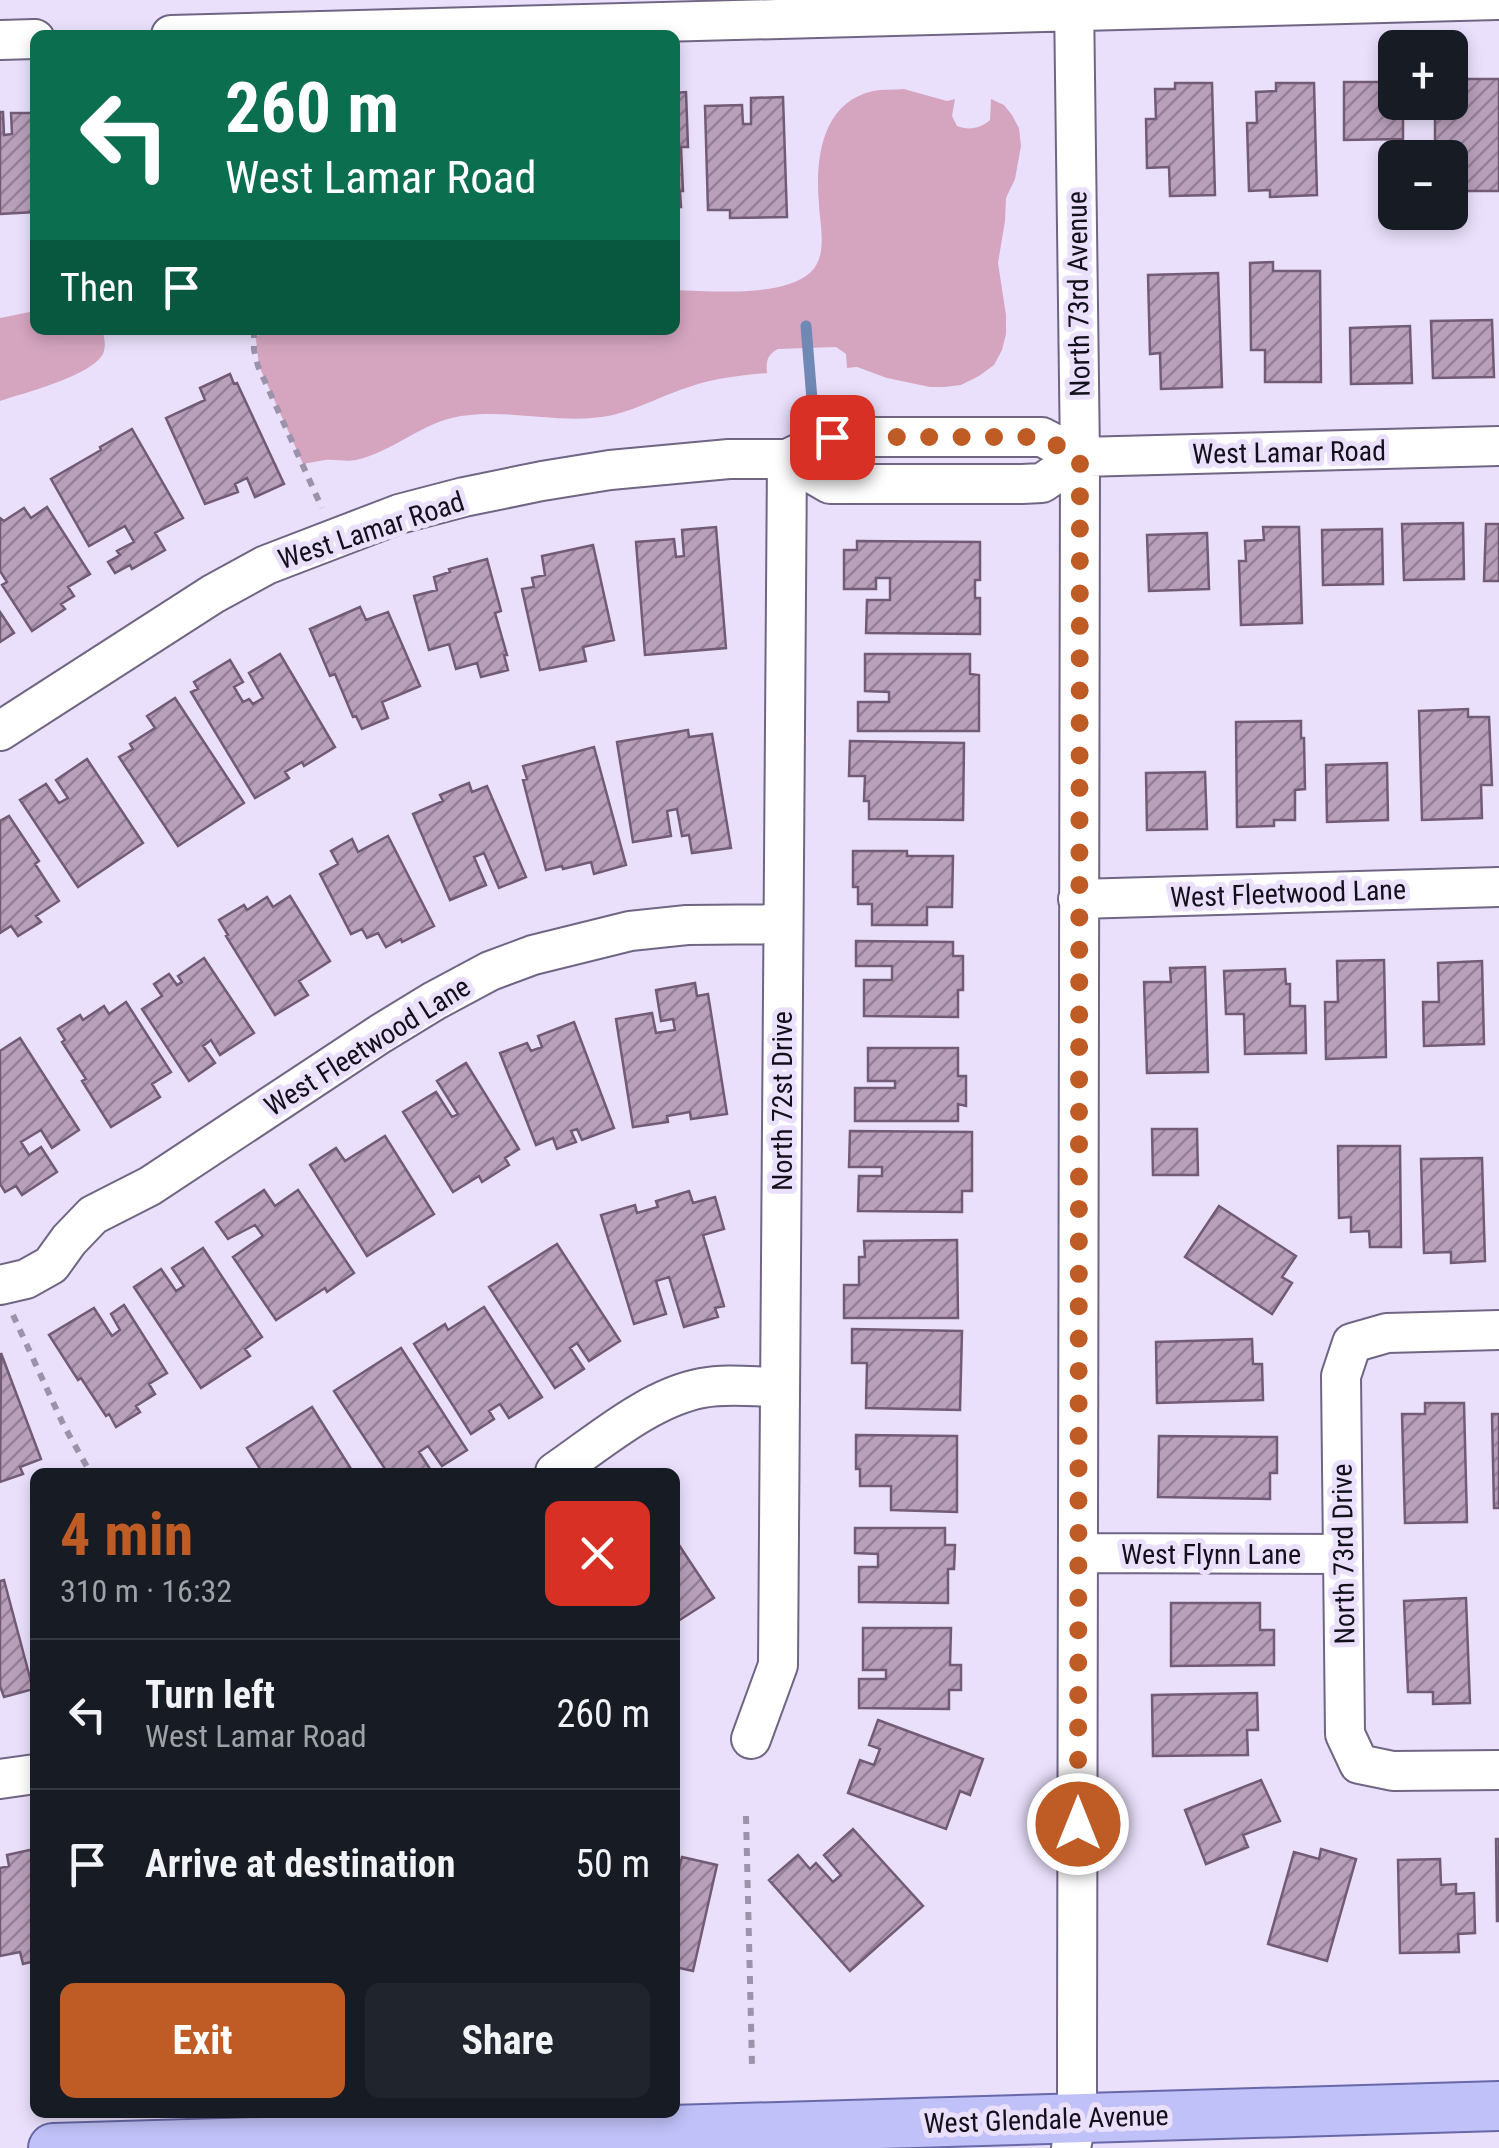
<!DOCTYPE html>
<html lang="en">
<head>
<meta charset="utf-8">
<style>
  :root { --surface:#171b24; --page:#20242c; --text:#f1f3f6; --muted:#9ea1a6; --line:#363941; --accent:#bf5b25 }
  body { margin:0; font-family:"Roboto Condensed",sans-serif; background:var(--page); color:var(--text); height:100vh; display:flex; flex-direction:column; font-size:38px; white-space:nowrap }
  * { box-sizing:border-box; margin:0 }
  p { font-size:32px; color:var(--muted) }
  .icon { flex:none; width:55px; height:55px; fill:none; stroke:currentColor; stroke-width:2; stroke-linecap:round; stroke-linejoin:round }
  .map { position:relative; flex:1; overflow:hidden }
  .panel { position:absolute; left:30px; top:1468px; width:650px; height:650px; display:flex; flex-direction:column; background:var(--surface); border-radius:15px; box-shadow:0 5px 15px #0003 }
  .panel>* { flex:none }
  .top-card { position:absolute; left:30px; top:30px; width:650px; height:305px; border-radius:15px; box-shadow:0 5px 15px #0003; background:#0b6e4f; color:#fff; overflow:hidden }
  .tools { position:absolute; left:1378px; top:30px; display:grid; gap:20px }
  .tools a { display:grid; place-items:center; width:90px; height:90px; border-radius:15px; background:var(--surface); box-shadow:0 5px 15px #0003; font-size:50px }
  .pin { position:absolute; display:grid; place-items:center; width:85px; height:85px; color:#fff; margin:-42px; border-radius:20px; box-shadow:0 5px 15px #0006 }
  .me { position:absolute; width:110px; margin:-55px; rotate:0deg; stroke-linejoin:round; filter:drop-shadow(0 0 8px #0008) }
  .turn { display:flex; align-items:center; gap:35px; height:210px; padding:0 30px; font-size:45px }
  .turn .icon { width:130px; height:130px; stroke-width:2.5 }
  .turn b { display:block; font-size:70px; line-height:85px }
  .then { display:flex; align-items:center; height:95px; padding:0 30px; background:#0003; gap:20px; font-size:38px }
  .round { display:grid; place-items:center; flex:none; width:105px; height:105px; border-radius:15px; background:var(--page) }
  .headline { display:flex; align-items:center; justify-content:space-between; height:170px; padding:0 30px }
  h1 { font-size:60px; font-weight:700; line-height:75px; color:var(--accent) }
  .action { display:flex; gap:20px; margin-top:auto; padding:20px 30px }
  .action a { flex:1; height:115px; border-radius:15px; background:var(--accent); color:#fff; font-size:40px; font-weight:700; line-height:115px; text-align:center }
  .action a+a { background:var(--page); color:var(--text) }
  ul { padding:0; list-style:none }
  li { display:flex; align-items:center; gap:30px; height:150px; padding:0 30px; border-top:2px solid var(--line) }
  li div { flex:1 }
  li b { display:block; font-size:38px }
  li em { font-style:normal }
  .map>svg:first-child { display:block }
  .green { fill:#d5a5c0 }
  .lines { fill:none; stroke-linecap:round; stroke-linejoin:round }
  .stream { stroke:#6f88b4; stroke-width:11 }
  .building { fill:url(#building-hatch); stroke:#725b74; stroke-width:2.5 }
  .minor-casing { stroke:#706583; stroke-width:42 }
  .major-casing { stroke:#6868a8; stroke-width:52 }
  .path { stroke:#9b93a9; stroke-width:6; stroke-dasharray:8 8; stroke-linecap:butt }
  .minor { stroke:#fff; stroke-width:38 }
  .major { stroke:#c0c1f8; stroke-width:48 }
  .route { stroke:#bf5b25; stroke-width:18; stroke-dasharray:0 32.4 }
  .labels { text-anchor:middle; stroke-width:10; stroke-linejoin:round; paint-order:stroke }
  .street-label { font-size:28px; fill:#14101b; stroke:#eae0fc }
</style>
</head>
<body>
<div class="map">
<svg width="1499" height="2148" viewBox="0 0 1499 2148">
  <defs>
    <pattern id="building-hatch" width="6" height="6" patternUnits="userSpaceOnUse" patternTransform="scale(2.5)"><rect width="6" height="6" fill="#b89fba"/><path d="M-1 1l2-2M0 6l6-6M5 7l2-2" fill="none" stroke="#948096"/></pattern>
  </defs>
  <rect width="100%" height="100%" fill="#eae0fc"/>
  <path class="green" d="M 904,89 L 947,101 L 955,99 L 952,116 L 957,126 C 969,131 981,128 990,120 L 991,99 L 1004,105 L 1012,115 L 1019,128 L 1021,146 L 1015,179 L 1006,198 L 1005,221 L 998,263 L 1006,315 L 1006,334 L 1002,350 L 994,365 L 979,376 L 961,385 L 944,387 L 930,387 L 887,378 L 857,367 L 847,368 L 846,354 L 836,347 L 778,349 C 767,355 766,361 767,373 C 742,375 716,378 692,386 C 665,394 641,408 613,415 C 563,426 512,408 461,416 C 422,422 393,452 356,460 C 346,462 335,459 325,460 C 318,461 310,463 303,464 L 259,366 L 256,339 L 260,330 L 675,330 L 675,290 C 710,291 783,298 811,272 C 828,255 820,226 819,205 C 815,160 821,103 873,91 C 883,89 894,90 904,89 Z
    M 35,311 L 35,330 L 102,330 C 105,338 106,346 103,354 C 91,376 24,393 0,401 L 0,318 Z"/>
  <g class="lines">
    <path class="stream" d="M 806,326 L 814,424"/>
  </g>
  <path class="building" d="M 1463,79 L 1499,79 L 1499,191 L 1455,191 L 1455,165 L 1450,165 L 1450,158 L 1435,158 L 1435,118 L 1443,118 L 1443,102 L 1450,102 L 1450,85 L 1463,85 Z
    M 1344,82 L 1395,82 L 1395,102 L 1403,102 L 1403,139 L 1344,140 Z
    M 1175,83 L 1212,83 L 1215,195 L 1170,196 L 1169,167 L 1147,168 L 1146,119 L 1156,119 L 1155,89 L 1175,89 Z
    M 1276,83 L 1314,83 L 1317,195 L 1270,197 L 1270,190 L 1249,191 L 1247,123 L 1257,123 L 1256,92 L 1276,91 Z
    M 686,92 L 688,147 L 681,147 L 683,191 L 680,191 L 681,207 L 675,207 L 675,93 Z
    M 783,97 L 787,217 L 730,218 L 730,210 L 708,210 L 705,106 L 742,105 L 743,124 L 751,124 L 751,98 Z
    M 0,112 L 3,112 L 4,135 L 12,134 L 11,113 L 35,113 L 35,212 L 0,214 Z
    M 1273,262 L 1273,271 L 1320,271 L 1321,382 L 1265,382 L 1265,350 L 1251,350 L 1250,263 Z
    M 1218,273 L 1222,387 L 1161,389 L 1160,353 L 1150,354 L 1148,275 Z
    M 1492,320 L 1494,377 L 1433,378 L 1431,321 Z
    M 1410,326 L 1412,383 L 1351,384 L 1350,328 Z
    M 230,374 L 234,384 L 237,383 L 284,484 L 255,497 L 247,478 L 235,484 L 238,492 L 205,504 L 166,418 L 205,400 L 200,388 Z
    M 132,429 L 183,518 L 155,533 L 165,550 L 132,569 L 130,565 L 115,573 L 108,562 L 120,555 L 117,551 L 134,542 L 125,526 L 89,546 L 51,479 L 101,450 L 100,447 Z
    M 47,507 L 90,574 L 68,587 L 74,596 L 61,604 L 65,609 L 32,631 L 2,585 L 7,582 L 0,571 L 0,518 L 4,521 L 24,508 L 31,518 Z
    M 1463,523 L 1464,579 L 1404,580 L 1402,524 Z
    M 1486,524 L 1499,524 L 1499,581 L 1484,581 Z
    M 716,527 L 726,648 L 645,655 L 636,542 L 674,539 L 676,557 L 684,556 L 682,530 Z
    M 1263,527 L 1299,527 L 1302,623 L 1241,625 L 1239,561 L 1246,561 L 1245,541 L 1264,540 Z
    M 1382,529 L 1383,584 L 1323,585 L 1322,530 Z
    M 1207,533 L 1209,589 L 1149,591 L 1147,535 Z
    M 857,541 L 980,542 L 980,580 L 975,580 L 975,598 L 980,598 L 980,634 L 866,633 L 867,600 L 890,600 L 890,578 L 876,578 L 876,589 L 844,589 L 844,550 L 857,550 Z
    M 593,545 L 614,640 L 583,647 L 586,661 L 540,670 L 522,589 L 534,587 L 532,578 L 545,575 L 542,556 Z
    M 487,559 L 501,611 L 495,613 L 507,655 L 504,655 L 508,670 L 481,677 L 477,663 L 456,669 L 449,644 L 429,650 L 414,596 L 437,590 L 434,577 L 450,572 L 449,569 Z
    M 360,607 L 366,620 L 388,612 L 420,686 L 382,702 L 388,718 L 362,729 L 356,716 L 353,717 L 335,674 L 330,676 L 310,629 Z
    M 0,612 L 14,633 L 0,642 Z
    M 280,654 L 335,747 L 304,766 L 302,762 L 285,772 L 289,778 L 255,798 L 191,692 L 198,689 L 194,682 L 230,660 L 243,682 L 234,687 L 243,702 L 249,699 L 253,704 L 263,698 L 249,673 Z
    M 865,654 L 970,654 L 970,674 L 979,675 L 979,731 L 858,731 L 858,702 L 889,702 L 889,692 L 865,691 Z
    M 175,698 L 244,803 L 178,846 L 119,757 L 133,749 L 130,744 L 155,728 L 147,716 Z
    M 1468,709 L 1468,717 L 1489,717 L 1492,785 L 1481,785 L 1482,818 L 1422,820 L 1419,711 Z
    M 1301,721 L 1301,738 L 1304,738 L 1305,789 L 1295,790 L 1295,820 L 1274,820 L 1274,826 L 1237,827 L 1236,722 Z
    M 688,730 L 689,737 L 712,734 L 731,848 L 692,853 L 689,835 L 682,836 L 677,809 L 667,811 L 671,836 L 633,842 L 617,742 Z
    M 850,741 L 964,743 L 963,820 L 869,819 L 869,801 L 864,801 L 865,776 L 849,776 Z
    M 594,747 L 626,865 L 594,874 L 591,862 L 563,869 L 562,866 L 546,870 L 523,780 L 527,779 L 523,766 Z
    M 87,759 L 143,843 L 78,887 L 20,800 L 46,784 L 59,803 L 68,798 L 56,780 Z
    M 1387,763 L 1388,820 L 1327,822 L 1326,765 Z
    M 1205,772 L 1207,829 L 1147,830 L 1146,773 Z
    M 469,783 L 472,792 L 487,786 L 526,877 L 499,888 L 484,853 L 474,857 L 486,885 L 450,900 L 413,814 L 443,801 L 440,795 Z
    M 9,816 L 39,861 L 35,864 L 59,901 L 36,916 L 41,922 L 18,936 L 11,926 L 0,933 L 0,821 Z
    M 388,836 L 434,926 L 402,942 L 401,939 L 386,947 L 378,933 L 367,938 L 362,929 L 351,934 L 320,874 L 338,864 L 331,851 L 352,839 L 358,852 Z
    M 853,851 L 907,851 L 907,856 L 953,856 L 952,907 L 927,907 L 927,925 L 872,925 L 872,904 L 858,904 L 858,887 L 853,887 Z
    M 290,896 L 330,961 L 299,981 L 308,995 L 275,1015 L 226,936 L 228,935 L 219,920 L 244,905 L 247,910 L 267,897 L 273,907 Z
    M 856,941 L 953,942 L 953,956 L 963,956 L 963,990 L 958,990 L 958,1017 L 864,1016 L 864,980 L 892,980 L 892,966 L 856,966 Z
    M 204,958 L 254,1033 L 220,1055 L 211,1040 L 203,1046 L 215,1063 L 189,1081 L 142,1009 L 162,996 L 154,984 L 169,974 L 177,985 L 182,982 L 178,976 Z
    M 1384,960 L 1386,1057 L 1326,1059 L 1325,1002 L 1338,1002 L 1337,961 Z
    M 1482,961 L 1484,1044 L 1424,1046 L 1423,1002 L 1439,1002 L 1438,963 Z
    M 1205,967 L 1208,1072 L 1147,1073 L 1144,982 L 1171,982 L 1170,968 Z
    M 1285,969 L 1286,984 L 1290,984 L 1290,1006 L 1305,1006 L 1306,1053 L 1245,1054 L 1244,1014 L 1226,1014 L 1224,971 Z
    M 695,983 L 697,996 L 708,994 L 727,1114 L 691,1119 L 690,1112 L 667,1116 L 668,1122 L 633,1127 L 616,1019 L 652,1013 L 656,1033 L 675,1030 L 673,1019 L 661,1021 L 656,990 Z
    M 126,1002 L 171,1072 L 152,1084 L 160,1097 L 111,1127 L 82,1081 L 86,1079 L 62,1042 L 65,1040 L 58,1029 L 80,1015 L 83,1020 L 104,1006 L 109,1014 Z
    M 574,1022 L 614,1128 L 582,1140 L 577,1129 L 571,1131 L 576,1142 L 557,1149 L 553,1138 L 536,1145 L 500,1053 L 527,1043 L 531,1051 L 542,1047 L 538,1036 Z
    M 20,1038 L 79,1130 L 52,1148 L 41,1130 L 21,1142 L 29,1155 L 41,1147 L 57,1172 L 22,1195 L 16,1186 L 5,1192 L 0,1184 L 0,1051 Z
    M 868,1048 L 958,1048 L 958,1076 L 966,1076 L 966,1106 L 958,1104 L 958,1121 L 855,1121 L 855,1088 L 895,1088 L 895,1081 L 868,1081 Z
    M 466,1063 L 519,1149 L 505,1158 L 509,1165 L 482,1182 L 479,1176 L 453,1192 L 403,1112 L 436,1092 L 452,1117 L 458,1114 L 437,1081 Z
    M 1152,1129 L 1197,1129 L 1198,1175 L 1153,1175 Z
    M 850,1131 L 972,1132 L 972,1191 L 962,1191 L 962,1212 L 858,1211 L 859,1176 L 882,1176 L 882,1167 L 849,1167 Z
    M 385,1136 L 434,1214 L 367,1256 L 310,1165 L 336,1148 L 345,1161 Z
    M 1338,1146 L 1400,1146 L 1401,1247 L 1370,1247 L 1369,1231 L 1351,1232 L 1351,1217 L 1339,1218 Z
    M 1482,1158 L 1485,1261 L 1451,1263 L 1451,1252 L 1424,1253 L 1421,1159 Z
    M 264,1190 L 275,1206 L 298,1190 L 354,1273 L 327,1292 L 325,1288 L 276,1320 L 233,1257 L 263,1236 L 255,1225 L 228,1239 L 216,1222 Z
    M 689,1191 L 693,1203 L 715,1197 L 724,1229 L 703,1235 L 724,1306 L 715,1308 L 718,1317 L 684,1327 L 669,1277 L 656,1281 L 666,1314 L 634,1324 L 601,1215 L 635,1205 L 637,1213 L 658,1207 L 656,1201 Z
    M 1219,1206 L 1296,1256 L 1282,1277 L 1292,1283 L 1272,1314 L 1185,1257 Z
    M 957,1240 L 958,1318 L 844,1318 L 844,1285 L 859,1285 L 859,1257 L 865,1257 L 864,1241 Z
    M 557,1244 L 620,1341 L 589,1361 L 577,1343 L 570,1348 L 584,1369 L 555,1388 L 489,1287 Z
    M 203,1248 L 262,1337 L 245,1349 L 250,1356 L 201,1388 L 134,1287 L 161,1269 L 176,1291 L 184,1286 L 172,1268 Z
    M 124,1305 L 167,1373 L 149,1384 L 155,1394 L 136,1406 L 140,1412 L 116,1427 L 109,1414 L 106,1416 L 81,1378 L 78,1380 L 49,1335 L 94,1308 L 112,1336 L 120,1330 L 111,1314 Z
    M 484,1307 L 542,1397 L 509,1418 L 500,1404 L 489,1411 L 494,1419 L 471,1434 L 414,1344 L 445,1324 L 448,1330 Z
    M 852,1329 L 962,1331 L 960,1410 L 866,1408 L 867,1363 L 852,1363 Z
    M 1252,1339 L 1253,1364 L 1262,1364 L 1263,1400 L 1157,1403 L 1156,1342 Z
    M 401,1348 L 467,1450 L 442,1466 L 428,1446 L 419,1452 L 432,1472 L 387,1472 L 334,1391 Z
    M 1,1353 L 41,1459 L 20,1467 L 23,1474 L 0,1482 Z
    M 1425,1403 L 1464,1403 L 1467,1522 L 1405,1523 L 1402,1414 L 1425,1414 Z
    M 312,1407 L 353,1472 L 262,1472 L 247,1448 Z
    M 1492,1414 L 1499,1414 L 1499,1508 L 1494,1508 Z
    M 856,1435 L 957,1436 L 957,1512 L 891,1510 L 891,1486 L 860,1486 L 860,1469 L 856,1469 Z
    M 1159,1436 L 1277,1437 L 1277,1473 L 1270,1473 L 1270,1499 L 1158,1497 Z
    M 855,1528 L 945,1528 L 945,1545 L 955,1545 L 954,1569 L 948,1569 L 948,1603 L 859,1602 L 859,1567 L 878,1567 L 878,1554 L 855,1553 Z
    M 675,1539 L 714,1598 L 675,1623 Z
    M 4,1580 L 33,1689 L 4,1697 L 0,1686 L 0,1581 Z
    M 1466,1598 L 1470,1703 L 1433,1704 L 1433,1692 L 1408,1692 L 1404,1601 Z
    M 1171,1603 L 1260,1603 L 1260,1630 L 1274,1630 L 1274,1665 L 1171,1666 Z
    M 863,1628 L 951,1628 L 950,1665 L 961,1665 L 961,1690 L 949,1690 L 949,1709 L 859,1708 L 859,1679 L 886,1679 L 886,1670 L 863,1670 Z
    M 1257,1693 L 1258,1730 L 1247,1730 L 1248,1755 L 1153,1756 L 1152,1695 Z
    M 878,1720 L 983,1759 L 970,1795 L 960,1791 L 946,1829 L 848,1793 L 860,1760 L 874,1765 L 880,1749 L 869,1745 Z
    M 1261,1780 L 1280,1821 L 1243,1835 L 1248,1847 L 1206,1864 L 1185,1810 Z
    M 853,1829 L 923,1906 L 850,1971 L 769,1880 L 798,1855 L 810,1869 L 816,1863 L 833,1882 L 841,1875 L 824,1855 Z
    M 1496,1839 L 1499,1839 L 1499,1921 L 1497,1921 Z
    M 34,1849 L 35,1961 L 23,1964 L 20,1952 L 0,1956 L 0,1868 L 9,1866 L 7,1855 Z
    M 1321,1849 L 1356,1859 L 1327,1961 L 1268,1944 L 1294,1852 L 1319,1859 Z
    M 682,1857 L 717,1865 L 693,1971 L 675,1967 L 675,1876 L 677,1876 Z
    M 1440,1859 L 1441,1885 L 1456,1884 L 1456,1894 L 1474,1893 L 1475,1933 L 1458,1934 L 1459,1952 L 1400,1953 L 1398,1860 Z"/>
  <g class="lines">
    <g class="minor-casing">
      <path id="minor" d="M 171,35 L 1497,0
        M 0,40 L 35,39
        M 787,459 L 830,484 L 1022,484 L 1042,483 L 1080,457
        M 0,731 L 213,594 L 266,565 L 399,514 L 464,497 L 542,481 L 610,470 L 729,459 L 787,459 L 832,437 L 1042,437 L 1080,457 L 1499,446
        M 1078,899 L 1499,887
        M 0,1285 L 26,1279 L 51,1265 L 69,1240 L 93,1215 L 150,1186 L 380,1034 L 434,1001 L 490,971 L 533,955 L 630,931 L 687,925 L 783,924
        M 1499,1330 L 1387,1333 L 1352,1343 L 1341,1376 L 1345,1734 L 1359,1764 L 1393,1771 L 1499,1770
        M 555,1472 C 599,1442 649,1398 702,1388 C 727,1383 755,1387 780,1387
        M 1078,1553 L 1343,1554
        M 751,1739 L 778,1665 L 787,459
        M 0,1779 L 35,1774
        M 1071,2148 L 1077,2118 L 1077,2056 L 1080,457 L 1074,0"/>
    </g>
    <g class="major-casing">
      <path id="major" d="M 53,2148 L 1499,2106"/>
    </g>
    <path class="path" d="M 254,330 L 254,350 L 258,366 L 322,508
      M 13,1315 L 64,1426 L 90,1472
      M 746,1816 L 752,2065"/>
    <use href="#minor" class="minor"/>
    <use href="#major" class="major"/>
  </g>
  <g class="lines">
    <path class="route" d="M 832,437 L 1042,437 L 1080,458 L 1078,1824"/>
  </g>
  <g class="labels">
    <g class="street-label">
      <text transform="translate(1078 294) rotate(-91)" y="10">North 73rd Avenue</text>
      <text transform="translate(1289 452) rotate(-1)" y="10">West Lamar Road</text>
      <text transform="translate(371 530) rotate(-18)" y="10">West Lamar Road</text>
      <text transform="translate(1288 893) rotate(-2)" y="10">West Fleetwood Lane</text>
      <text transform="translate(367 1046) rotate(-32)" y="10">West Fleetwood Lane</text>
      <text transform="translate(782 1101) rotate(-90)" y="10">North 72st Drive</text>
      <text x="1211" y="1564">West Flynn Lane</text>
      <text transform="translate(1343 1554) rotate(-91)" y="10">North 73rd Drive</text>
      <text transform="translate(1046 2119) rotate(-2)" y="10">West Glendale Avenue</text>
    </g>
  </g>
</svg>
<div class="tools">
<a>+</a>
<a>−</a>
</div>
<div class="pin" style="left:832px;top:437px;background:#d93025"><svg class="icon" aria-label="arrive" viewBox="0 0 24 24"><path d="M6 21V4h12l-3 4 3 4H6"/></svg></div>
<svg class="me" style="left:1078px;top:1824px" viewBox="-20 -20 40 40"><circle r="17" fill="#bf5b25" stroke="#fff" stroke-width="3"/><path d="M0-11L8 9 0 5-8 9z" fill="#fff"/></svg>
<div class="top-card">
<div class="turn"><svg class="icon" aria-label="left" viewBox="0 0 24 24"><path d="M17 20v-9H6M10 6l-5 5 5 5"/></svg><div><b>260 m</b>West Lamar Road</div></div>
<div class="then">Then<svg class="icon" aria-label="arrive" viewBox="0 0 24 24"><path d="M6 21V4h12l-3 4 3 4H6"/></svg></div>
</div>
<section class="panel">
<div class="headline"><div><h1>4 min</h1><p>310 m · 16:32</p></div><a class="round" style="background:#d93025;color:#fff"><svg class="icon" aria-label="close" viewBox="0 0 24 24"><path d="M6 6l12 12M18 6L6 18"/></svg></a></div>
<ul>
<li><svg class="icon" aria-label="left" viewBox="0 0 24 24"><path d="M17 20v-9H6M10 6l-5 5 5 5"/></svg><div><b>Turn left</b><p>West Lamar Road</p></div><em>260 m</em></li>
<li><svg class="icon" aria-label="arrive" viewBox="0 0 24 24"><path d="M6 21V4h12l-3 4 3 4H6"/></svg><div><b>Arrive at destination</b></div><em>50 m</em></li>
</ul>
<div class="action"><a>Exit</a><a>Share</a></div>
</section>
</div>
</body>
</html>
